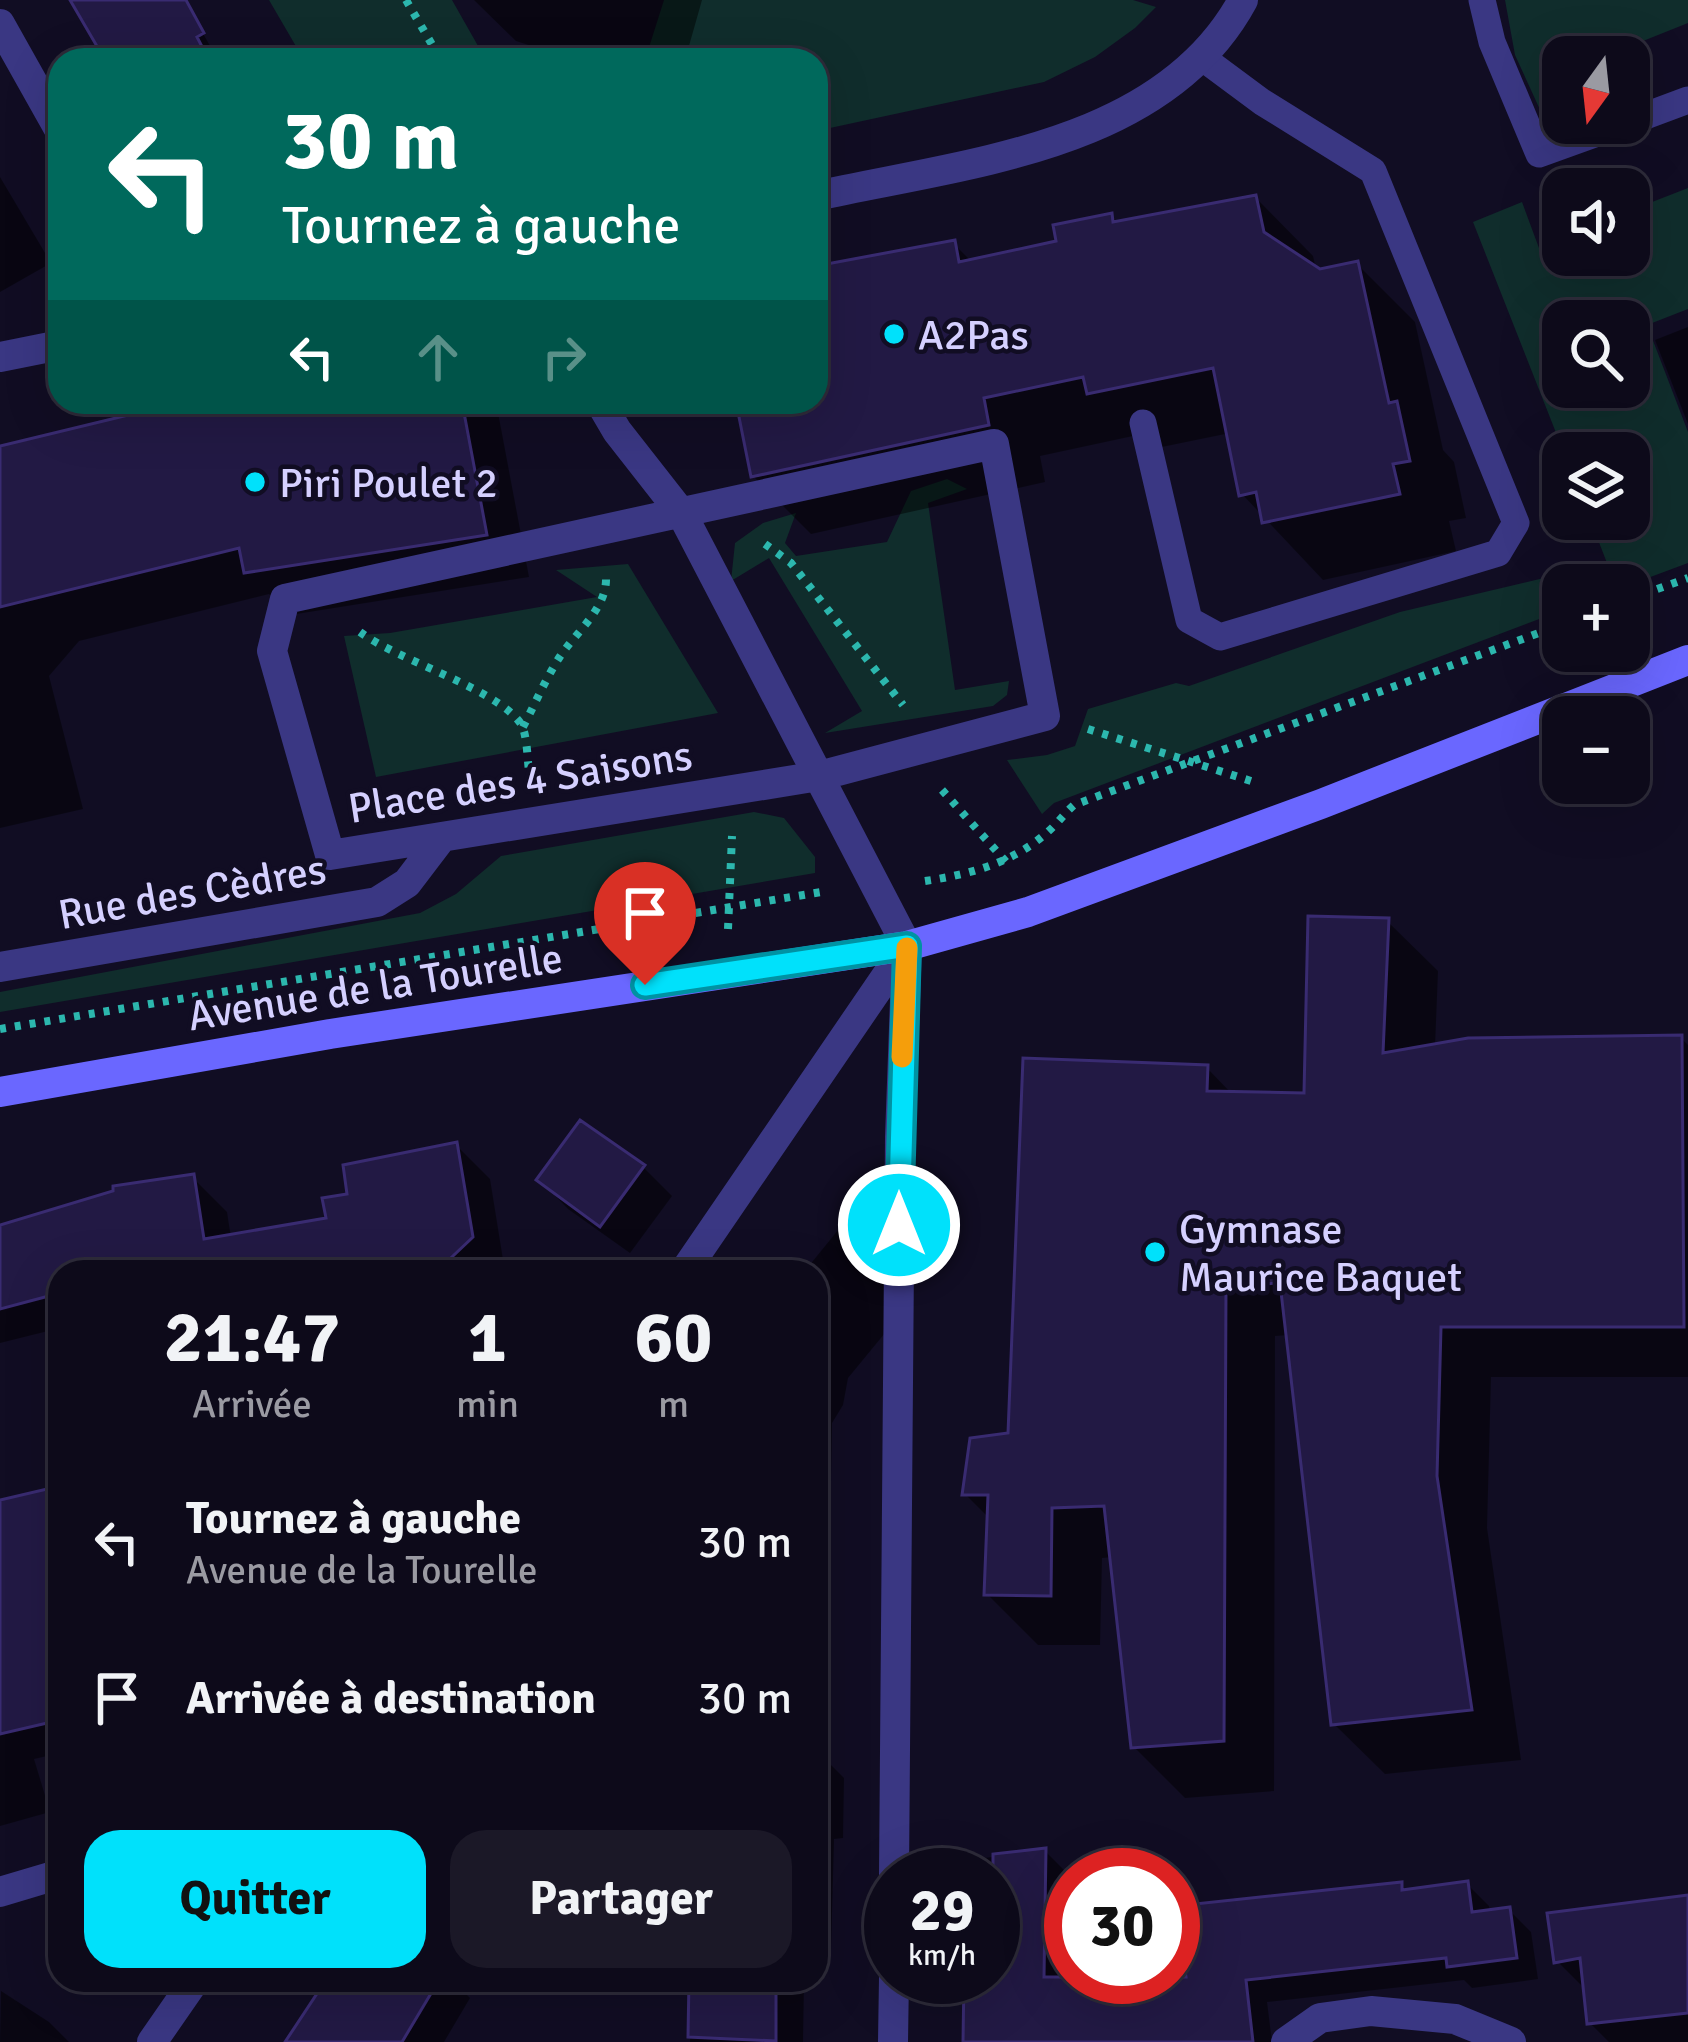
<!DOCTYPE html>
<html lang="fr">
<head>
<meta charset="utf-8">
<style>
  :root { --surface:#0d0a1a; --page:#1b1827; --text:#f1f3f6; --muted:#9a9aa2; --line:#2d2b39; --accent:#00e1fb }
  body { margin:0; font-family:Signika,sans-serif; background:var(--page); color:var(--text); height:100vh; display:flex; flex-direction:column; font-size:45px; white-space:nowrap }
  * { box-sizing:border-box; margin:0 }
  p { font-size:39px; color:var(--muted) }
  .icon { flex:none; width:66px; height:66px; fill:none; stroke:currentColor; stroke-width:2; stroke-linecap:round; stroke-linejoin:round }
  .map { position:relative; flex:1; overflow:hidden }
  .panel { position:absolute; left:48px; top:1260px; width:780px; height:732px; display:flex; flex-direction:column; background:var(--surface); border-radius:36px; box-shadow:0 12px 48px #0002,0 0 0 3px var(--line) }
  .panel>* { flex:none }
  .top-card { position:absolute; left:48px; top:48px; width:780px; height:366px; border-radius:36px; box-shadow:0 12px 48px #0002,0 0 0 3px var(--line); background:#00695c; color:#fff; overflow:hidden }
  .needle { width:78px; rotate:195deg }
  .fabs { position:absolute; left:1542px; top:36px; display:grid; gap:24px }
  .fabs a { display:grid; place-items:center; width:108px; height:108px; border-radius:24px; background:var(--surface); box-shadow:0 12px 48px #0002,0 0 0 3px var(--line); font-size:60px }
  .speed { position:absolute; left:864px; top:1848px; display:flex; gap:24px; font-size:60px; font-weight:700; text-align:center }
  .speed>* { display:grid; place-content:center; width:156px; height:156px; border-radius:50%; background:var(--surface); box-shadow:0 12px 48px #0002,0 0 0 3px var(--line); line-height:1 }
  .speed small { font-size:30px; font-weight:400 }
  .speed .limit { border:18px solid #d22; background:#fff; color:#111 }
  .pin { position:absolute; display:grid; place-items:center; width:102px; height:102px; color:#fff; margin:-123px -51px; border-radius:50% 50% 50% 0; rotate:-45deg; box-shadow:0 0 12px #0007 }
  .pin .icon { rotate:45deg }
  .me { position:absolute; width:132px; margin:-66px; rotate:0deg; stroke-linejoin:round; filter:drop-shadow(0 0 9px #0008) }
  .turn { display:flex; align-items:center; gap:42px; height:252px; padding:0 36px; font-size:54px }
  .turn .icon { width:156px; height:156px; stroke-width:2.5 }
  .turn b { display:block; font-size:84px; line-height:102px }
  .lanes { display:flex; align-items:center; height:114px; padding:0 36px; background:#0003; justify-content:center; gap:60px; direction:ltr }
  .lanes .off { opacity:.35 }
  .eta { display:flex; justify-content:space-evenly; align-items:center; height:204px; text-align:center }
  .eta b { font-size:72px; font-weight:700; line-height:84px }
  .primary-button { display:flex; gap:24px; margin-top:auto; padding:24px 36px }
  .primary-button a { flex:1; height:138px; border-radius:36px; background:var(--accent); color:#111; font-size:48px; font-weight:700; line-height:138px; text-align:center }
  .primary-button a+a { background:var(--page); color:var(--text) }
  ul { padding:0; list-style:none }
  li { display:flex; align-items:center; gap:36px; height:156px; padding:0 36px }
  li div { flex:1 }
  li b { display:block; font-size:45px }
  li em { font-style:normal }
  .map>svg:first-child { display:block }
  .green { fill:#102d2c; fill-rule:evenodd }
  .shadow { fill:#0007 }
  .building { fill:#221944; stroke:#392b71; stroke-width:3 }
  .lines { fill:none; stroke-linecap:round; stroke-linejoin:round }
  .path { stroke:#2cb7ae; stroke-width:8; stroke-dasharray:6 9; stroke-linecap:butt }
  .lane { stroke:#3a3783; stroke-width:27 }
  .street { stroke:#3a3783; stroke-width:30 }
  .secondary { stroke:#6a67ff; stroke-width:30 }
  .route-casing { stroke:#0092a3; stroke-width:30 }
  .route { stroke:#00e1fb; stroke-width:21 }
  .slow { stroke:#f59e0b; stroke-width:21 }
  .poi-dot { fill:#00e1fb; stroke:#110d23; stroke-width:4.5 }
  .labels { text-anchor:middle; stroke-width:9; stroke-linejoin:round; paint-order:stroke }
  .poi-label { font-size:42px; fill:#d5d0ff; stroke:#110d23; text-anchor:start }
  .street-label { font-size:42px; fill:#d5d0ff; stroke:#110d23 }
</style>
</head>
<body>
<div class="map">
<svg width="1688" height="2042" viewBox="0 0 1688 2042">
  <rect width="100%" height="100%" fill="#110d23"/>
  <path class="green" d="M 269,0 L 452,0 L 486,60 L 304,60 Z
    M 664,0 L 1133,0 L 1156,7 L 1135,28 L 1095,57 L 1044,82 L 816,131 L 816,60 L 645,60 Z
    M 1688,0 L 1688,23 L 1603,57 L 1563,57 L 1563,73 L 1544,81 L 1561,119 L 1547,125 L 1515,55 L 1505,0 Z
    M 1688,188 L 1688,309 L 1647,325 L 1688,432 L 1688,563 L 1629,585 L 1563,585 L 1563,610 L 1054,803 L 1042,814 L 1007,760 L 1047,755 L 1075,746 L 1088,709 L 1176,683 L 1189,686 L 1400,612 L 1607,563 L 1590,519 L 1629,519 L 1629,453 L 1564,453 L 1473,222 L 1522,202 L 1539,248 L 1563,238 L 1563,255 L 1629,255 L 1629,211 ZM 1563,321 L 1629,321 L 1629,387 L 1563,387 Z
    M 947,479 L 967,489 L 928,503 L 955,690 L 1009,681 L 1007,695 L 993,706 L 825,733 L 862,711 L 769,558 L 731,581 L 735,543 L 763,523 L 796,513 L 785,543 L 796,556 L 887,542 L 911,491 Z
    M 628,564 L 718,713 L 376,777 L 344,636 L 390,633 L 597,597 L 556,570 Z
    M 754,812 L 784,818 L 815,857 L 815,873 L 0,1012 L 0,992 L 420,913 L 456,894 L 501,856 Z"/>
  <path class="shadow" d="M 73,0 L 184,0 L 218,60 L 108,60 Z
    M 474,0 L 702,0 L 685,60 L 575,60 L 516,41 Z
    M 0,177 L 51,263 L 0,292 Z
    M 1256,198 L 1313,256 L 1316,269 L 1357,264 L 1415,322 L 1443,450 L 1454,462 L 1466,518 L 1449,521 L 1456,551 L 1323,580 L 1242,494 L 1230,433 L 1147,450 L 1133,436 L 1040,456 L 1045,482 L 811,534 L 753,476 L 739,402 L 816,402 L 816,269 L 954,244 L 972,262 L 1059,243 L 1111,216 L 1119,224 Z
    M 1688,327 L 1688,424 L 1655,340 Z
    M 195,402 L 496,402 L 529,577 L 290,615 L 269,594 L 79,641 L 49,676 L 83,809 L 0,828 L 0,449 Z
    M 1387,921 L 1438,971 L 1435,1047 L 1681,1038 L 1688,1045 L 1688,1377 L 1491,1377 L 1487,1528 L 1521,1760 L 1385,1774 L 1334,1724 L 1289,1335 L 1275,1336 L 1274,1791 L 1185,1798 L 1134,1747 L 1113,1557 L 1102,1558 L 1100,1645 L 1038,1645 L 987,1594 L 990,1519 L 965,1494 L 1011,1436 L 1207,1068 L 1233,1095 L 1307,1096 Z
    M 456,1145 L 490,1179 L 505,1272 L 128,1272 L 193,1178 L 227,1212 L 231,1238 L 329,1220 L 350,1197 Z
    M 643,1167 L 672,1196 L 630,1253 L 568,1209 L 540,1180 Z
    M 860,1203 L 887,1229 L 885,1333 L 848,1378 L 843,1405 L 832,1423 L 831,1481 L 816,1480 L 816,1272 L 804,1272 Z
    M 0,1228 L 64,1272 L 60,1272 L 60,1328 L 0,1343 Z
    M 46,1492 L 60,1506 L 60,1753 L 34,1759 L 50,1812 L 0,1826 L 0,1503 Z
    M 816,1750 L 844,1778 L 843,1838 L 834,1839 L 831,1949 L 816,1949 Z
    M 1045,1851 L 1067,1873 L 1065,2016 L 1054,2042 L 966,2042 L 967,1977 L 993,1977 L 993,1875 L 967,1875 L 967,1860 Z
    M 1467,1884 L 1489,1906 L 1490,1912 L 1509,1910 L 1531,1932 L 1538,1979 L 1472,1988 L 1464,1980 L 1267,2002 L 1272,2042 L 1197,2042 L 1179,1909 L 1400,1885 L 1407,1892 Z
    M 1688,1898 L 1688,2042 L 1609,2042 L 1590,2023 L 1585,1989 L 1557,1961 Z
    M 328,1980 L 452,1980 L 470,1998 L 444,2042 L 286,2042 Z
    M 692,1980 L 804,1980 L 803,2042 L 690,2042 Z
    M 1,1991 L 49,2022 L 69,2042 L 0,2042 Z"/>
  <path class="building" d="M 70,0 L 186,0 L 204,33 L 197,37 L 209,60 L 105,60 Z
    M 1256,195 L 1264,232 L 1320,269 L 1358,261 L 1389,403 L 1397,401 L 1410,461 L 1393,464 L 1400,494 L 1262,523 L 1256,492 L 1239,496 L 1213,368 L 1087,394 L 1083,377 L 984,398 L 989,425 L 751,477 L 736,402 L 816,402 L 816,266 L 955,240 L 959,262 L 1056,241 L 1053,225 L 1112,213 L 1113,222 Z
    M 182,402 L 462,402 L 487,535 L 244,573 L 239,548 L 0,607 L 0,446 Z
    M 1308,916 L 1389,918 L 1383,1053 L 1468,1038 L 1682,1035 L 1684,1327 L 1441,1327 L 1437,1476 L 1472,1710 L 1331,1725 L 1280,1283 L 1226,1286 L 1224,1741 L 1131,1748 L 1104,1506 L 1052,1508 L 1051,1596 L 984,1595 L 988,1495 L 962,1495 L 970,1438 L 1008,1433 L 1023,1058 L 1208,1065 L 1207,1091 L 1304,1093 Z
    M 580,1120 L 645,1165 L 600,1227 L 536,1180 Z
    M 457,1142 L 473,1237 L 436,1272 L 170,1272 L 170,1267 L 140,1272 L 60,1272 L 60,1293 L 0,1309 L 0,1225 L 113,1191 L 113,1186 L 194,1174 L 204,1239 L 326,1218 L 322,1198 L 347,1194 L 343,1165 Z
    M 47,1489 L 60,1534 L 60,1720 L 0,1734 L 0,1500 Z
    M 1046,1848 L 1044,1977 L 1186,1977 L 1176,1906 L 1402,1882 L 1402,1890 L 1468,1881 L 1472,1912 L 1510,1907 L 1517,1958 L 1447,1967 L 1446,1958 L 1246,1980 L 1253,2042 L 963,2042 L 964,1977 L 993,1977 L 993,1854 Z
    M 1688,1895 L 1688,2013 L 1587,2024 L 1580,1958 L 1554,1963 L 1547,1913 Z
    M 326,1980 L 439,1980 L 402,2042 L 285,2042 Z
    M 689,1980 L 776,1982 L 776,2041 L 688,2037 Z"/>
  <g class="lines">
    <path class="path" d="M 406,0 L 441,60
      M 765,544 L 791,563 L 903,705
      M 1629,599 L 1688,578
      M 360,632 C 399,661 498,689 521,724 C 528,736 527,763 530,778
      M 523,727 C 535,704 545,680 559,658 C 574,634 607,609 606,578
      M 1088,729 L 1251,781
      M 942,790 L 1008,864
      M 925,881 C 973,874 1019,861 1054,826 C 1061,819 1066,812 1074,805 L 1563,624
      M 728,929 L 732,836
      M 0,1029 L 827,891"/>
    <path class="lane" d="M 1482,0 L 1492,42 L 1539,154 L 1625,123
      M 1629,122 L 1688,100
      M 1143,423 L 1189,620 L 1220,637 L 1498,553 L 1516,523 L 1373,171 L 1262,102 L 1200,56"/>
    <path class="street" d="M 0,24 L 60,131
      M 816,196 C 964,163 1163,148 1243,0
      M 0,357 L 60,345
      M 600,402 L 617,431 L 682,514 L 907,946 L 900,1137 L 894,1875
      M 994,444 L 1045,716 L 819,776 L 330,855 L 272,651 L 285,599 Z
      M 0,967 L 377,902 L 407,883 L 442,837
      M 684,1272 L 907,946
      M 0,1892 L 60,1874
      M 152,2042 L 195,1980
      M 893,2042 L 894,1977
      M 1286,2042 L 1320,2018 L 1371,2011 L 1455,2019 L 1511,2042"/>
    <path class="secondary" d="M 0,1092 L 330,1034 L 907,946 L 1028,912 L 1321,804 L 1688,660"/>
  </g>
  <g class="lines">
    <g class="route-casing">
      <path id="route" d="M 645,985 L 907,946 L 899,1225"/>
    </g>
    <use href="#route" class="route"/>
    <path class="slow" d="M 902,1057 L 907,948"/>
  </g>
  <g class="poi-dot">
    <circle cx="894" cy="334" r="12"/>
    <circle cx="255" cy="482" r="12"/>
    <circle cx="1155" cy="1252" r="12"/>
  </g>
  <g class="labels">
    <g class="poi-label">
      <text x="918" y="349">A2Pas</text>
      <text x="279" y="497">Piri Poulet 2</text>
      <text x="1179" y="1243">Gymnase<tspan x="1179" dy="48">Maurice Baquet</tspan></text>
    </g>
    <g class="street-label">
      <text transform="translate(520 781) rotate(-9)" y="15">Place des 4 Saisons</text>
      <text transform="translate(192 891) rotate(-10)" y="15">Rue des Cèdres</text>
      <text transform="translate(375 986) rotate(-9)" y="15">Avenue de la Tourelle</text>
    </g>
  </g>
</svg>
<div class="fabs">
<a><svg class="needle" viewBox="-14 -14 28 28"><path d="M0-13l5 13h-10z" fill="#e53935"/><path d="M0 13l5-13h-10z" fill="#9a9aa2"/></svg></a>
<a><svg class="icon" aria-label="sound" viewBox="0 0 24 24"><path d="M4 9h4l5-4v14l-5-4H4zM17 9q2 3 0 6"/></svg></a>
<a><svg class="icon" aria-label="search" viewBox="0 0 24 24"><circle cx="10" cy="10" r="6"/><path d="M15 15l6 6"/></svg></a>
<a><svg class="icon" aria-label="layers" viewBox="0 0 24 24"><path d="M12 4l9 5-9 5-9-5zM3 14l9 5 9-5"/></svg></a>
<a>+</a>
<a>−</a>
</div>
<div class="speed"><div>29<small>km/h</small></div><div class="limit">30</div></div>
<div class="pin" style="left:645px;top:985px;background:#d93025"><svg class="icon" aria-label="arrive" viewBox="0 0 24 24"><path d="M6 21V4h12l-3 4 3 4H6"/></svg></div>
<svg class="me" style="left:899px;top:1225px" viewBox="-20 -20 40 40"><circle r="17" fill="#00e1fb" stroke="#fff" stroke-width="3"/><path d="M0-11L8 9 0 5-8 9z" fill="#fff"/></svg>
<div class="top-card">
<div class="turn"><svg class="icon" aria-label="left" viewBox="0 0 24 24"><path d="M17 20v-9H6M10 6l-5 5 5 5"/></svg><div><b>30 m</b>Tournez à gauche</div></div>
<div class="lanes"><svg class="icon" aria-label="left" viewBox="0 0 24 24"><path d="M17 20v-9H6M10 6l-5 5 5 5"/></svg><svg class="icon off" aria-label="ahead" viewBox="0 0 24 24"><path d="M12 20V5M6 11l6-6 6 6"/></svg><svg class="icon off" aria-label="right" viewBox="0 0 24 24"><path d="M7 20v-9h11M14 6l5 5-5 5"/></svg></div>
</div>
<section class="panel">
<div class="eta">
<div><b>21:47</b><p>Arrivée</p></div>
<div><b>1</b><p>min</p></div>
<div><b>60</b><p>m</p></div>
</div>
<ul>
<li><svg class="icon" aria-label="left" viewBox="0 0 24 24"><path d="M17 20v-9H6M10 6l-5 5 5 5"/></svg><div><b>Tournez à gauche</b><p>Avenue de la Tourelle</p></div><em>30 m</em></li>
<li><svg class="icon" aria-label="arrive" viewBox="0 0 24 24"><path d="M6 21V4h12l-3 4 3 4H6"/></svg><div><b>Arrivée à destination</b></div><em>30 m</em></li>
</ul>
<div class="primary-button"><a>Quitter</a><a>Partager</a></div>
</section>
</div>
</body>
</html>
